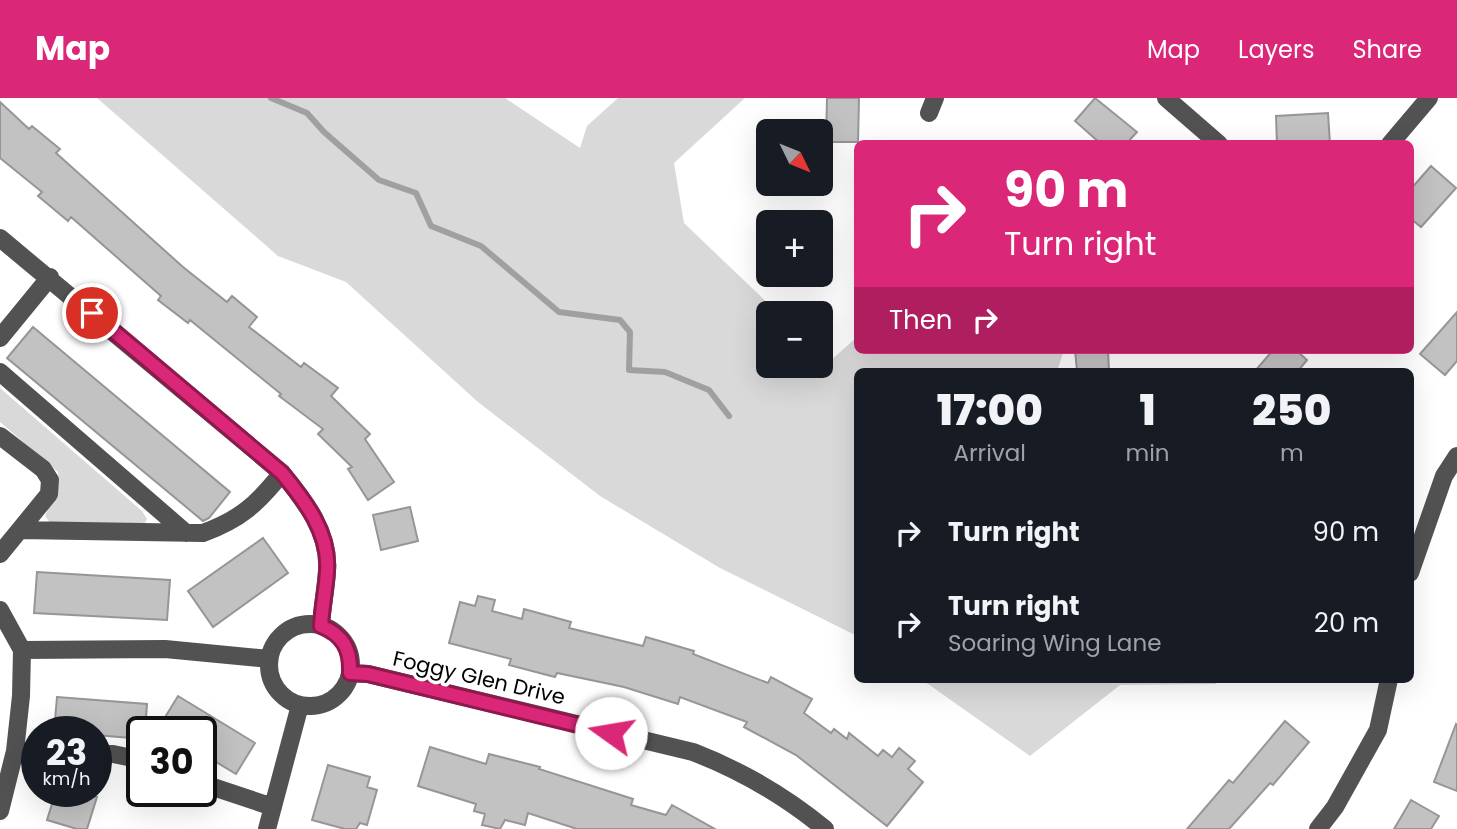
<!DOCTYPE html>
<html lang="en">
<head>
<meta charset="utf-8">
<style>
  :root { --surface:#171b24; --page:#242831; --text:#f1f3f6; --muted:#9ea1a6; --accent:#db2777 }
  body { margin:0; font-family:Poppins,sans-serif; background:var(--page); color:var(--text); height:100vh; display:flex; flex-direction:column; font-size:26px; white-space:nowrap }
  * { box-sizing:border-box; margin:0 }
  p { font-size:23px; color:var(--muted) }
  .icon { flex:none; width:38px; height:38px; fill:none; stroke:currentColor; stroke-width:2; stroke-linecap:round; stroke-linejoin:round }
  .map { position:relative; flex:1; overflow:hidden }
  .sheet { position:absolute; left:854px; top:270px; width:560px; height:315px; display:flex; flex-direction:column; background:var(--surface); border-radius:10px; box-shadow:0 7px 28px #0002 }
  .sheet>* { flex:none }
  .guide { position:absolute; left:854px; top:42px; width:560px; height:214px; border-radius:10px; box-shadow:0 7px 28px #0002; background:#db2777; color:#fff; overflow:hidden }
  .needle { width:46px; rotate:133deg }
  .buttons { position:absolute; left:756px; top:21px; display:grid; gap:14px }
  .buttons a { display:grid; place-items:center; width:77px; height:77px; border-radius:10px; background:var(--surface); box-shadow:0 7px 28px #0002; font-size:35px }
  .speed { position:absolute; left:21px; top:618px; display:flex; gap:14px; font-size:35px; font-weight:700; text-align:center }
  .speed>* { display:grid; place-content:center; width:91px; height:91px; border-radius:50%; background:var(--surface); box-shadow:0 7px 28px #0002; line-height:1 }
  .speed small { font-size:18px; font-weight:400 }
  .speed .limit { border:4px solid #111; border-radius:10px; background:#fff; color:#111 }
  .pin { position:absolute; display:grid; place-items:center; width:60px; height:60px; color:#fff; margin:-30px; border:4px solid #fff; border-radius:50%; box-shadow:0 2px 7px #0007 }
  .me { position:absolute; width:77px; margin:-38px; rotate:283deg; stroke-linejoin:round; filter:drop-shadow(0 0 5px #0008) }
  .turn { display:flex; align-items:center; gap:24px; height:147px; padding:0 35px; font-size:32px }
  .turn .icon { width:91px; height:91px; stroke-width:2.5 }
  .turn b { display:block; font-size:49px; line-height:60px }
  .then { display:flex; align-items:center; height:66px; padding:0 35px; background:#0003; gap:14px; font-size:26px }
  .eta { display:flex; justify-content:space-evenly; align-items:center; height:119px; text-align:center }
  .eta b { font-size:42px; font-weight:800; line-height:49px }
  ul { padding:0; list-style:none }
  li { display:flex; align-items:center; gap:21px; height:91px; padding:0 35px }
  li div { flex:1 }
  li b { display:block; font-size:26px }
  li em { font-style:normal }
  header { display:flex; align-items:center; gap:42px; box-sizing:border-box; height:98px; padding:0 35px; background:var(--accent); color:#fff }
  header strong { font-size:33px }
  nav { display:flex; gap:38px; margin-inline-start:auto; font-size:24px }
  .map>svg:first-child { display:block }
  .green { fill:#d9d9d9 }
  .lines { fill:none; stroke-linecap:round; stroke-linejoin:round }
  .stream { stroke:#a0a0a0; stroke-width:6 }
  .building { fill:#c2c2c2; stroke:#969696; stroke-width:2 }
  .minor { stroke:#525252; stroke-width:18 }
  .route-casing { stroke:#8e194d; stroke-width:18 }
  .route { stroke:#db2777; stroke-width:12 }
  .labels { text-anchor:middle; stroke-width:7; stroke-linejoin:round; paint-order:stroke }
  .street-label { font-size:21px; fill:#000; stroke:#fff }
</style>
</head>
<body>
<header>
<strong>Map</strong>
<nav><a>Map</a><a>Layers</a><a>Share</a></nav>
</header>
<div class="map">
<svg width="1457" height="731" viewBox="0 0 1457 731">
  <rect width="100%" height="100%" fill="#fff"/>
  <path class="green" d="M 97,0 L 505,0 L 580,50 L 587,28 L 618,0 L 745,0 L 674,65 L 684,125 L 778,215 L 768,215 L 768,268 L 821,268 L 821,257 L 829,264 L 857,239 L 858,252 L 1064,252 L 1057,273 L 858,273 L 857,538 L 720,470 L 600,398 L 478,304 L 346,184 L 278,158 Z
    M 0,290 L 142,413 L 147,421 L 143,428 L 51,426 L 45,418 L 59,386 L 58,374 L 0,324 Z
    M 921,581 L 1217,581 L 1216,586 L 1120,587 L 1030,658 Z"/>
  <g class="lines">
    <path class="stream" d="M 271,0 L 307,15 L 324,34 L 379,82 L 416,95 L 431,128 L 481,148 L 559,214 L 620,222 L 630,234 L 629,272 L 665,274 L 709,292 L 729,318"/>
  </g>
  <path class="building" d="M 827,0 L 859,0 L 858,44 L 826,44 Z
    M 1095,0 L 1137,34 L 1126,46 L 1101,46 L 1075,23 Z
    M 0,4 L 29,31 L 32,28 L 60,51 L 56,55 L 183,169 L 227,204 L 232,198 L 257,219 L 249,229 L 301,269 L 304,265 L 338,290 L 331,298 L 370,336 L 365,341 L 394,384 L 368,402 L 348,371 L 352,369 L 318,336 L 323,331 L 279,298 L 281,296 L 190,222 L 188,225 L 158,202 L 161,198 L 71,119 L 68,123 L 38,98 L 42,94 L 0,60 Z
    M 1328,15 L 1330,46 L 1277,46 L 1276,18 Z
    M 1431,68 L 1456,90 L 1421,129 L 1410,120 L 1410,92 Z
    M 1457,214 L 1457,263 L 1445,277 L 1420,256 Z
    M 33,229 L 230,394 L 209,420 L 203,423 L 7,260 Z
    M 1075,252 L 1108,252 L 1109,273 L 1077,273 Z
    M 1273,252 L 1296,252 L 1307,262 L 1298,273 L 1255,273 Z
    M 410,409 L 418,443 L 381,452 L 373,417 Z
    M 263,440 L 288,475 L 213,529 L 188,493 Z
    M 37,474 L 170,482 L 167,522 L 34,515 Z
    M 478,498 L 495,502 L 492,513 L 522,521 L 524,511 L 571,524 L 569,530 L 643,548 L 646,539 L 694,553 L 693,556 L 768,585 L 771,579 L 812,601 L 804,615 L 831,635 L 834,631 L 847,641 L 849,635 L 878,658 L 883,652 L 892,659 L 899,650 L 915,663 L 908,671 L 923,684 L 887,728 L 796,657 L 744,629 L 747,624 L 680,599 L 678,606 L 624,589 L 557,575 L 555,579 L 509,567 L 511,561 L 449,545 L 460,504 L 475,508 Z
    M 178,598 L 255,645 L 236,676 L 201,655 L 201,634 L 156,634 Z
    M 57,599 L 147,606 L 145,634 L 142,634 L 142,641 L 96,637 L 96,634 L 54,634 Z
    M 1285,623 L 1309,644 L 1273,687 L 1270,685 L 1229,731 L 1187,731 L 1229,682 L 1233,685 Z
    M 1456,626 L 1457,627 L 1457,693 L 1434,684 Z
    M 430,649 L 486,666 L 489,656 L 540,669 L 539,671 L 633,701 L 631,707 L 666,717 L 672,707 L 715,731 L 577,731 L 528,715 L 525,727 L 505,722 L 500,731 L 482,727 L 485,716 L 474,713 L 476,706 L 418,688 Z
    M 328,667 L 370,679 L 367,689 L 377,692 L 367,727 L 360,725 L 356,731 L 345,731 L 312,722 Z
    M 56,693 L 79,693 L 97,699 L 87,731 L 77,731 L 47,722 Z
    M 1411,702 L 1439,718 L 1431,731 L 1394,731 Z"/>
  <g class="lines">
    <path class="minor" d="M 1166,0 L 1219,46
      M 929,15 L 935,0
      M 1390,46 L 1429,0
      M 0,140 L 282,375 C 305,403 330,435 327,473 C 326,491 322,509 321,528
      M 0,240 L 50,179
      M 0,274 L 186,435
      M 0,338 L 43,371 L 50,382 L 49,396 L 0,456
      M 20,432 L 203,435 C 241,421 257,406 282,375
      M 1410,475 L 1444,378 L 1457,358
      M 0,512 L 22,552 L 21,598 L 15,653 L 0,713
      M269 567a41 41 0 1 1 82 0a41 41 0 1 1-82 0Z
      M 22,552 L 165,551 L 269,561
      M 350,575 L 368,576 L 693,654 C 742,673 784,697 825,731
      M 15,653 L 37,654
      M 96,656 L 113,656 L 142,662
      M 201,685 L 273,709
      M 267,731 L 300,607
      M 1318,731 L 1335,709 L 1378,632 L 1389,581"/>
  </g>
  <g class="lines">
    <g class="route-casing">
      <path id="route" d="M 92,215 L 282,375 C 305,403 330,435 327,473 C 326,491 322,509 321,528 C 343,537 351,551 350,575 L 368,576 L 611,635"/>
    </g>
    <use href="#route" class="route"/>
  </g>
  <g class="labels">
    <g class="street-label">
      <text transform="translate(479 580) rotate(13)" y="7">Foggy Glen Drive</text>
    </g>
  </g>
</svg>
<div class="buttons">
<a><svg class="needle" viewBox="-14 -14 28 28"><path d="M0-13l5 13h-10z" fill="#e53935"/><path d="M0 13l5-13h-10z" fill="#9ea1a6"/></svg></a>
<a>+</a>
<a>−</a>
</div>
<div class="speed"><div>23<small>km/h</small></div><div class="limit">30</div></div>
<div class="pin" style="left:92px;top:215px;background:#d93025"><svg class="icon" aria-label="arrive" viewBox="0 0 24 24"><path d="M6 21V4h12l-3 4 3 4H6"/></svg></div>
<svg class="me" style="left:611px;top:635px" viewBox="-20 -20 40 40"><circle r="19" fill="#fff"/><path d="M0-13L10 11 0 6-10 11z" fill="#db2777"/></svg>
<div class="guide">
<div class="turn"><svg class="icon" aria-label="right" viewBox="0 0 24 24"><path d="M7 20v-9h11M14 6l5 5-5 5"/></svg><div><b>90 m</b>Turn right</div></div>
<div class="then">Then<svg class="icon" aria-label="right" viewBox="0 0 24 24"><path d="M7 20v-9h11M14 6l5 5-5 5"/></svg></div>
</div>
<section class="sheet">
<div class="eta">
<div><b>17:00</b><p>Arrival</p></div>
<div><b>1</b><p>min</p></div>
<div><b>250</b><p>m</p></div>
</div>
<ul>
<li><svg class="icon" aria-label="right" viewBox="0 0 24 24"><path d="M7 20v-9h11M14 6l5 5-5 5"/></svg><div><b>Turn right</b></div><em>90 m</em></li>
<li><svg class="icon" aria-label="right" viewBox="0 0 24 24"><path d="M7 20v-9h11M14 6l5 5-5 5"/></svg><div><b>Turn right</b><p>Soaring Wing Lane</p></div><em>20 m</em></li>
</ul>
</section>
</div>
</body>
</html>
